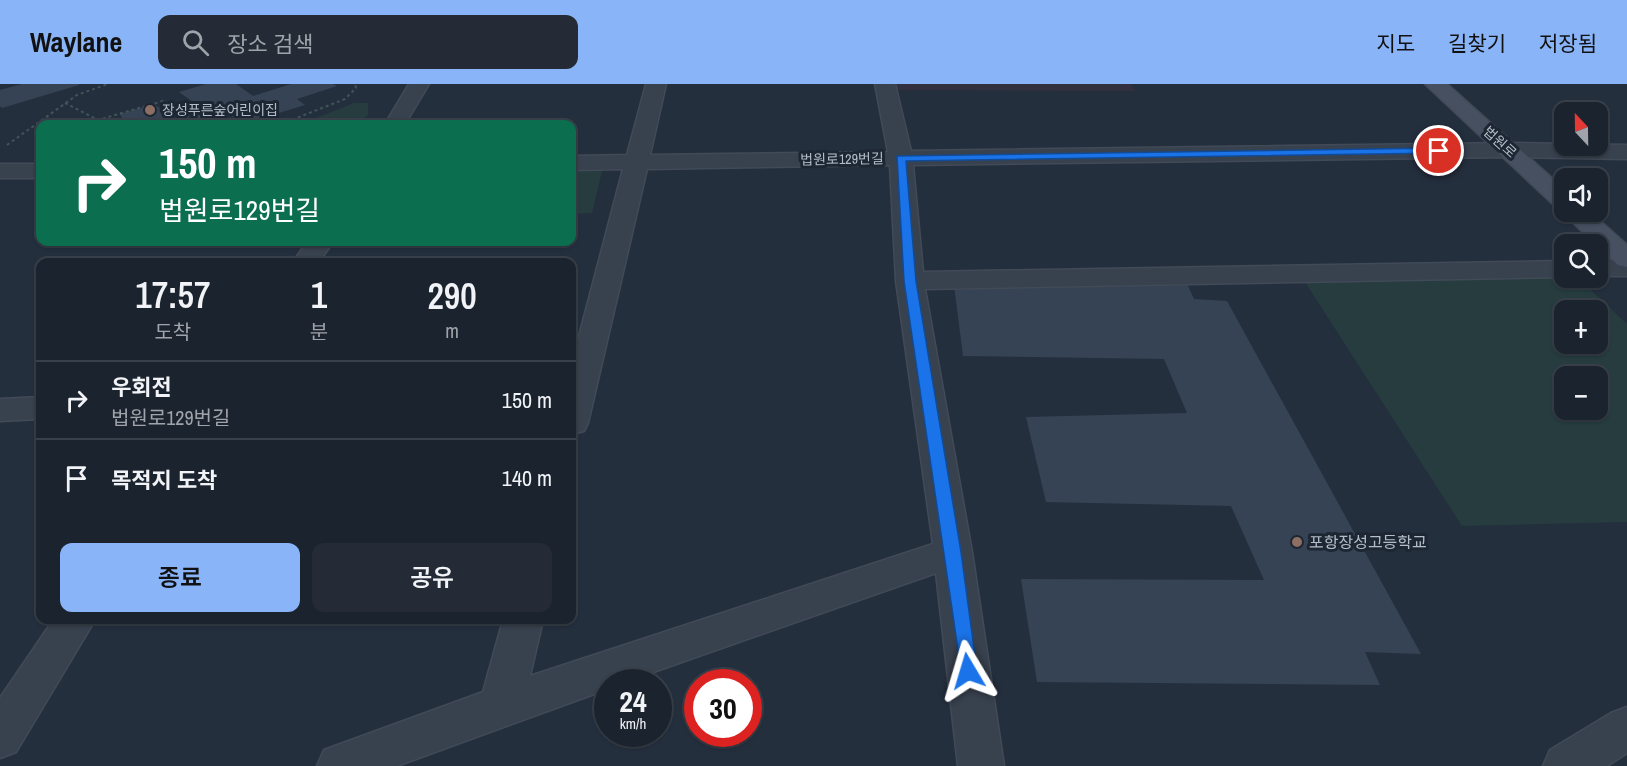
<!DOCTYPE html>
<html lang="ko">
<head>
<meta charset="utf-8">
<style>
  :root { --surface:#1b232e; --page:#242b36; --text:#f1f3f6; --muted:#a0a4aa; --line:#39404a; --accent:#8ab4f8 }
  body { margin:0; font-family:"Archivo Narrow","Noto Sans KR",sans-serif; background:var(--page); color:var(--text); height:100vh; display:flex; flex-direction:column; font-size:22px; white-space:nowrap }
  * { box-sizing:border-box; margin:0 }
  p { font-size:20px; color:var(--muted) }
  .icon { flex:none; width:33px; height:33px; fill:none; stroke:currentColor; stroke-width:2; stroke-linecap:round; stroke-linejoin:round }
  .map { position:relative; flex:1; overflow:hidden }
  .panel { position:absolute; left:36px; top:174px; width:540px; height:366px; display:flex; flex-direction:column; background:var(--surface); border-radius:12px; box-shadow:0 2px 4px #0004,0 0 0 2px var(--line) }
  .panel>* { flex:none }
  .banner { position:absolute; left:36px; top:36px; width:540px; height:126px; border-radius:12px; box-shadow:0 2px 4px #0004,0 0 0 2px var(--line); background:#0b6e4f; color:#fff; overflow:hidden }
  .needle { width:39px; rotate:338deg }
  .controls { position:absolute; left:1554px; top:18px; display:grid; gap:12px }
  .controls a { display:grid; place-items:center; width:54px; height:54px; border-radius:12px; background:var(--surface); box-shadow:0 2px 4px #0004,0 0 0 2px var(--line); font-size:30px }
  .speed { position:absolute; left:594px; top:585px; display:flex; gap:12px; font-size:30px; font-weight:700; text-align:center }
  .speed>* { display:grid; place-content:center; width:78px; height:78px; border-radius:50%; background:var(--surface); box-shadow:0 2px 4px #0004,0 0 0 2px var(--line); line-height:1 }
  .speed small { font-size:15px; font-weight:400 }
  .speed .limit { border:9px solid #d22; background:#fff; color:#111 }
  .pin { position:absolute; display:grid; place-items:center; width:51px; height:51px; color:#fff; margin:-26px; border:3px solid #fff; border-radius:50%; box-shadow:0 2px 6px #0007 }
  .me { position:absolute; width:66px; margin:-33px; rotate:353deg; stroke-linejoin:round; filter:drop-shadow(0 0 4px #0008) }
  .turn { display:flex; align-items:center; gap:21px; height:126px; padding:0 24px; font-size:27px }
  .turn .icon { width:78px; height:78px; stroke-width:2.5 }
  .turn b { display:block; font-size:42px; line-height:51px }
  .eta { display:flex; justify-content:space-evenly; align-items:center; height:102px; text-align:center }
  .eta b { font-size:36px; font-weight:600; line-height:42px }
  .cta { display:flex; gap:12px; margin-top:auto; padding:12px 24px }
  .cta a { flex:1; height:69px; border-radius:12px; background:var(--accent); color:#111; font-size:24px; font-weight:600; line-height:69px; text-align:center }
  .cta a+a { background:var(--page); color:var(--text) }
  ul { padding:0; list-style:none }
  li { display:flex; align-items:center; gap:18px; height:78px; padding:0 24px; border-top:2px solid var(--line) }
  li div { flex:1 }
  li b { display:block; font-size:22px }
  li em { font-style:normal }
  header { display:flex; align-items:center; gap:36px; box-sizing:border-box; height:84px; padding:0 30px; background:var(--accent); color:#111 }
  header strong { font-size:28px }
  nav { display:flex; gap:33px; margin-inline-start:auto; font-size:21px }
  .search { width:420px; height:54px; background:var(--page); display:flex; align-items:center; gap:15px; box-sizing:border-box; padding:0 21px; border-radius:12px; color:var(--muted); font-size:22px }
  .map>svg:first-child { display:block }
  .medical { fill:#32303f }
  .green { fill:#263c3f; fill-rule:evenodd }
  .building { fill:#364354 }
  .lines { fill:none; stroke-linecap:round; stroke-linejoin:round }
  .street-casing { stroke:#414a57; stroke-width:3 }
  .secondary-casing { stroke:#414a57; stroke-width:3 }
  .path { stroke:#3f5557; stroke-width:2; stroke-dasharray:3 3; stroke-linecap:butt }
  .street { fill:#38414e; fill-rule:evenodd }
  .secondary { fill:#465061; fill-rule:evenodd }
  .route { fill:#1a73e8; stroke:#114b97; stroke-width:1.5 }
  .education-dot { fill:#8d6e63; stroke:#1d2633; stroke-width:2 }
  .labels { text-anchor:middle; stroke-width:6; stroke-linejoin:round; paint-order:stroke }
  .far-poi-label { font-size:14px; fill:#b4bcc9; stroke:#1d2633; text-anchor:start }
  .far-street-label { font-size:14px; fill:#b4bcc9; stroke:#1d2633 }
  .poi-label { font-size:16px; fill:#b4bcc9; stroke:#1d2633; text-anchor:start }
</style>
</head>
<body>
<header>
<strong>Waylane</strong>
<div class="search"><svg class="icon" aria-label="search" viewBox="0 0 24 24"><circle cx="10" cy="10" r="6"/><path d="M15 15l6 6"/></svg>장소 검색</div>
<nav><a>지도</a><a>길찾기</a><a>저장됨</a></nav>
</header>
<div class="map">
<svg width="1627" height="682" viewBox="0 0 1627 682">
  <rect width="100%" height="100%" fill="#242f3e"/>
  <path class="medical" d="M 894,0 L 1131,0 L 1135,7 L 894,6 Z"/>
  <path class="green" d="M 354,19 L 368,19 L 368,31 L 359,40 L 301,40 Z
    M 572,79 L 604,79 L 592,129 L 572,130 Z
    M 1564,192 L 1578,194 L 1627,240 L 1627,438 L 1462,442 L 1305,198 ZM 1564,226 L 1598,226 L 1598,260 L 1564,260 ZM 1564,292 L 1598,292 L 1598,326 L 1564,326 Z"/>
  <path class="building" d="M 22,0 L 79,0 L 79,1 L 2,24 L 0,22 L 0,6 Z
    M 206,0 L 236,0 L 253,12 L 291,0 L 333,0 L 337,2 L 297,15 L 305,21 L 242,40 L 230,31 L 204,39 L 182,22 L 193,18 L 179,8 Z
    M 154,20 L 181,39 L 125,40 L 120,30 Z
    M 1187,200 L 1194,215 L 1227,217 L 1421,570 L 1365,568 L 1380,601 L 1037,598 L 1021,495 L 1264,496 L 1231,422 L 1046,418 L 1026,333 L 1187,329 L 1164,275 L 963,272 L 954,201 Z"/>
  <g class="lines">
    <g class="street-casing">
      <path id="street" d="M 409,0 L 429,0 L 405,40 L 385,40 Z
        M 646,0 L 666,0 L 650,71 L 888,68 L 875,0 L 895,0 L 911,67 L 1509,59 L 1627,61 L 1627,75 L 1509,73 L 913,81 L 923,188 L 1564,177 L 1564,193 L 925,205 L 972,468 L 1004,682 L 958,682 L 936,489 L 625,598 L 608,598 L 608,605 L 397,682 L 317,682 L 324,666 L 483,608 L 503,536 L 543,536 L 530,592 L 933,460 L 896,197 L 890,81 L 647,85 L 588,339 L 584,347 L 572,350 L 572,279 L 623,85 L 572,86 L 572,72 L 627,71 Z
        M 0,80 L 40,80 L 40,94 L 0,94 Z
        M 307,158 L 333,158 L 319,178 L 293,178 Z
        M 1598,176 L 1627,176 L 1627,192 L 1598,192 Z
        M 40,313 L 40,335 L 0,337 L 0,315 Z
        M 53,536 L 95,536 L 16,668 L 0,674 L 0,614 Z
        M 1627,623 L 1627,669 L 1607,682 L 1543,682 L 1550,666 L 1611,629 Z"/>
    </g>
    <g class="secondary-casing">
      <path id="secondary" d="M 1425,0 L 1447,0 L 1564,105 L 1564,124 L 1555,122 Z
        M 1564,127 L 1590,128 L 1627,161 L 1627,183 L 1618,181 L 1567,133 Z"/>
    </g>
    <path class="path" d="M 65,19 L 98,36 L 163,17 L 199,40
      M 281,40 L 345,15 L 356,4 L 355,0
      M 7,61 L 77,11 L 108,0"/>
    <use href="#street" class="street"/>
    <use href="#secondary" class="secondary"/>
  </g>
  <path class="route" d="M 1439,64 L 1444,67 L 1442,69 L 906,77 L 916,197 L 961,468 L 977,587 L 975,593 L 968,595 L 962,593 L 904,197 L 897,72 Z"/>
  <g class="education-dot">
    <circle cx="150" cy="26" r="6"/>
    <circle cx="1297" cy="458" r="6"/>
  </g>
  <g class="labels">
    <g class="far-poi-label">
      <text x="162" y="31">장성푸른숲어린이집</text>
    </g>
    <g class="far-street-label">
      <text transform="translate(1500 58) rotate(42)" y="5">법원로</text>
      <text transform="translate(842 75) rotate(-1)" y="5">법원로129번길</text>
    </g>
    <g class="poi-label">
      <text x="1309" y="464">포항장성고등학교</text>
    </g>
  </g>
</svg>
<div class="controls">
<a><svg class="needle" viewBox="-14 -14 28 28"><path d="M0-13l5 13h-10z" fill="#e53935"/><path d="M0 13l5-13h-10z" fill="#a0a4aa"/></svg></a>
<a><svg class="icon" aria-label="sound" viewBox="0 0 24 24"><path d="M4 9h4l5-4v14l-5-4H4zM17 9q2 3 0 6"/></svg></a>
<a><svg class="icon" aria-label="search" viewBox="0 0 24 24"><circle cx="10" cy="10" r="6"/><path d="M15 15l6 6"/></svg></a>
<a>+</a>
<a>−</a>
</div>
<div class="speed"><div>24<small>km/h</small></div><div class="limit">30</div></div>
<div class="pin" style="left:1439px;top:67px;background:#d93025"><svg class="icon" aria-label="arrive" viewBox="0 0 24 24"><path d="M6 21V4h12l-3 4 3 4H6"/></svg></div>
<svg class="me" style="left:968px;top:587px" viewBox="-20 -20 40 40"><path d="M0-17L14 15 0 8-14 15z" fill="#1a73e8" stroke="#fff" stroke-width="4"/></svg>
<div class="banner">
<div class="turn"><svg class="icon" aria-label="right" viewBox="0 0 24 24"><path d="M7 20v-9h11M14 6l5 5-5 5"/></svg><div><b>150 m</b>법원로129번길</div></div>
</div>
<section class="panel">
<div class="eta">
<div><b>17:57</b><p>도착</p></div>
<div><b>1</b><p>분</p></div>
<div><b>290</b><p>m</p></div>
</div>
<ul>
<li><svg class="icon" aria-label="right" viewBox="0 0 24 24"><path d="M7 20v-9h11M14 6l5 5-5 5"/></svg><div><b>우회전</b><p>법원로129번길</p></div><em>150 m</em></li>
<li><svg class="icon" aria-label="arrive" viewBox="0 0 24 24"><path d="M6 21V4h12l-3 4 3 4H6"/></svg><div><b>목적지 도착</b></div><em>140 m</em></li>
</ul>
<div class="cta"><a>종료</a><a>공유</a></div>
</section>
</div>
</body>
</html>
